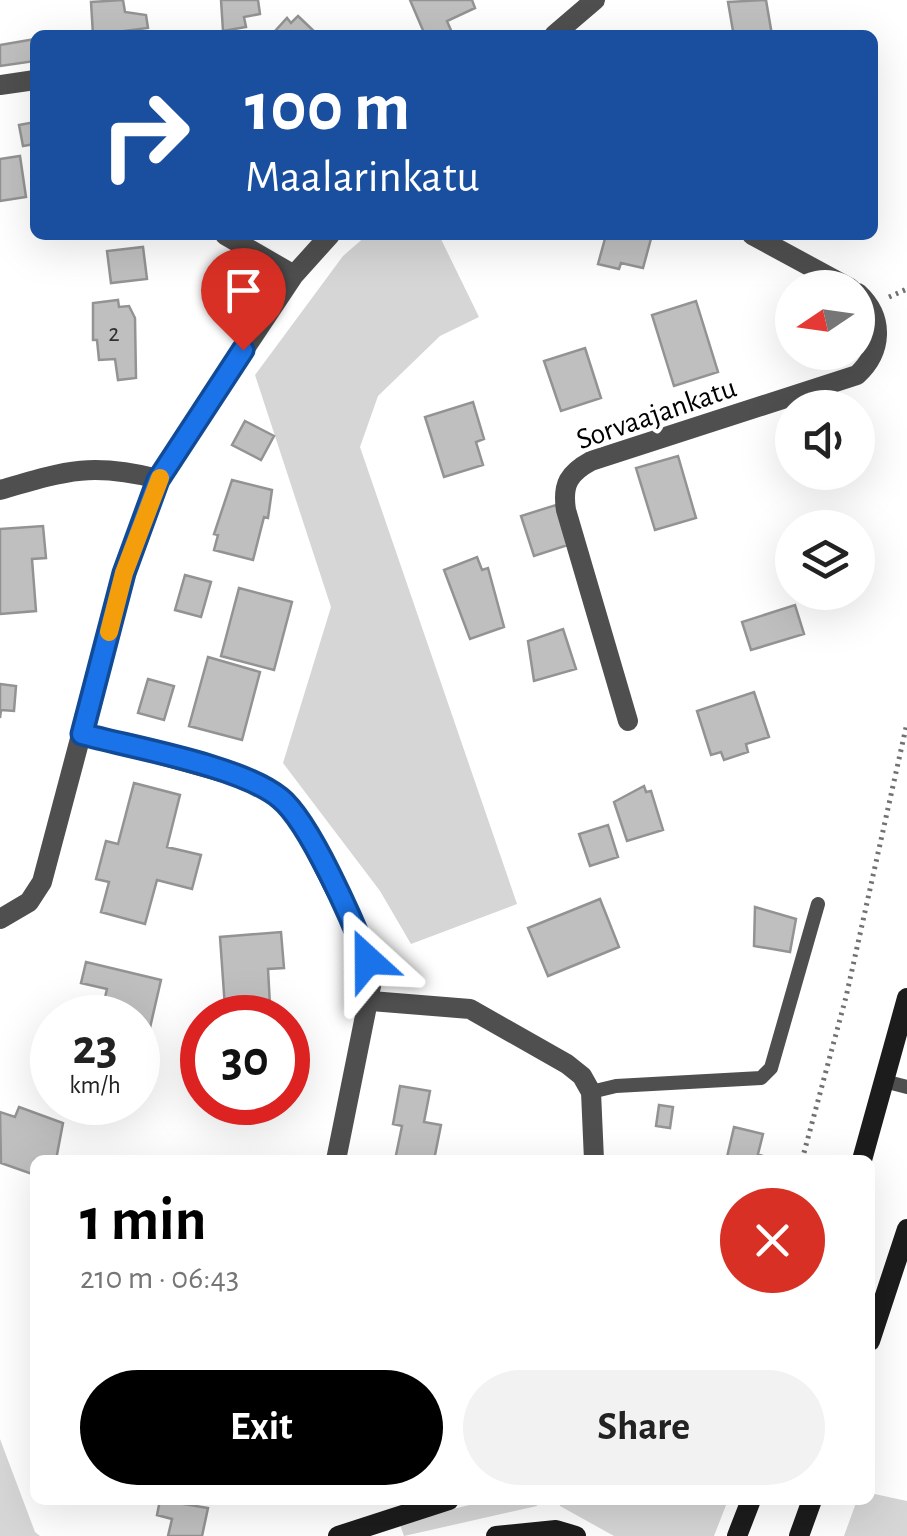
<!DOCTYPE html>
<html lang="en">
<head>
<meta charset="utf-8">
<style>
  :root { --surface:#fff; --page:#f2f2f2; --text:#222; --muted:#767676; --accent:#000 }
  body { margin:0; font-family:"Alegreya Sans",sans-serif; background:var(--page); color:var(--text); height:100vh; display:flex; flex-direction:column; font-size:38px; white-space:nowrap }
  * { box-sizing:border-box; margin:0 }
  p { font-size:32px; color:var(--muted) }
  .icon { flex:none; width:55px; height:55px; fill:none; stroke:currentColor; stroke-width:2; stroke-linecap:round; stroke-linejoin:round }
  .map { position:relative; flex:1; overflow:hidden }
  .sheet { position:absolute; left:30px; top:1155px; width:845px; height:350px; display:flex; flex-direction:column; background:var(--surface); border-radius:15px; box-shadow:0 10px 40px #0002 }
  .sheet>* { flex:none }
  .guide { position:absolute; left:30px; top:30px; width:848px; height:210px; border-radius:15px; box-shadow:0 10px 40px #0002; background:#1a4fa0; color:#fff; overflow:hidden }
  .needle { width:65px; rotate:257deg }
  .fabs { position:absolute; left:775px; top:270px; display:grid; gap:20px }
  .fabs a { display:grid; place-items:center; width:100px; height:100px; border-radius:50%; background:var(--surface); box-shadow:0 10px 40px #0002; font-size:50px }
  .speed { position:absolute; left:30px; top:995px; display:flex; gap:20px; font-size:50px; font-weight:700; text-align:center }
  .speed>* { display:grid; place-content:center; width:130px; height:130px; border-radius:50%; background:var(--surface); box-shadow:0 10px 40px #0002; line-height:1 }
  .speed small { font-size:25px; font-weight:400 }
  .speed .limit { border:15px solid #d22; background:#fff; color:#111 }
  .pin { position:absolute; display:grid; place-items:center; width:85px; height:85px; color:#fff; margin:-102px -42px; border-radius:50% 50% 50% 0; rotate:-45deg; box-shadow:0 0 10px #0007 }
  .pin .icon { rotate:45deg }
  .me { position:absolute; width:110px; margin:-55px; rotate:336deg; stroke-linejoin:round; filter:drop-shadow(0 0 8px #0008) }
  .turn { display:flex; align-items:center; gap:35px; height:210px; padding:0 50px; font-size:45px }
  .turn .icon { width:130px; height:130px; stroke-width:2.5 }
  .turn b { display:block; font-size:70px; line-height:85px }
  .round { display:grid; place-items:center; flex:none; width:105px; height:105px; border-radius:52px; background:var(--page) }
  .headline { display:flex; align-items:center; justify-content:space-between; height:170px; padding:0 50px }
  h1 { font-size:60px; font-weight:700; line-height:75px; color:var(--accent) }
  .button { display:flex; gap:20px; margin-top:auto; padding:20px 50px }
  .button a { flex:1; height:115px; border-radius:60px; background:var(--accent); color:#fff; font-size:40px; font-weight:700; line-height:115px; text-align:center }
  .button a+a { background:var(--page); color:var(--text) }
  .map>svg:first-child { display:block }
  .green { fill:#d6d6d6 }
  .building { fill:#bfbfbf; stroke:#939393; stroke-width:2.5 }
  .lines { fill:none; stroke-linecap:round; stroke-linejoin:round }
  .path { stroke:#717171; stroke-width:5; stroke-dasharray:2.5 5; stroke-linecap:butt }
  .service { stroke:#4f4f4f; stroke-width:14 }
  .minor { stroke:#4f4f4f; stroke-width:20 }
  .secondary { stroke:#1c1c1c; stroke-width:20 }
  .route-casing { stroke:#114b97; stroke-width:25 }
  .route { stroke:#1a73e8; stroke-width:18 }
  .slow { stroke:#f59e0b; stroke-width:18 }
  .labels { text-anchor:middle; stroke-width:8; stroke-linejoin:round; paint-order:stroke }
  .number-label { font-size:25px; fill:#303030 }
  .street-label { font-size:30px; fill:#000; stroke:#fff }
</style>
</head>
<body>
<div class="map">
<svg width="907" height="1536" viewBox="0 0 907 1536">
  <rect width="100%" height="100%" fill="#fff"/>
  <path class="green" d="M 367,235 L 439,235 L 479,317 L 440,336 L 378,396 L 360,447 L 517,904 L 411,944 L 380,891 L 283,763 L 331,607 L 255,375 L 343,256 Z
    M 0,1439 L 35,1532 L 40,1536 L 0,1536 Z
    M 870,1493 L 907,1501 L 907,1536 L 844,1536 L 857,1500 L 870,1500 Z
    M 490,1500 L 536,1500 L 537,1506 L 404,1536 L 399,1522 Z
    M 560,1500 L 728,1500 L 714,1536 L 614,1536 L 560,1506 Z"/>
  <path class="building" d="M 123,0 L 125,12 L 146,15 L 148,28 L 93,35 L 91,2 Z
    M 221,0 L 258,0 L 260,14 L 244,17 L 246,27 L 223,31 Z
    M 410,0 L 472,0 L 475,8 L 447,21 L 453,35 L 425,35 Z
    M 766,0 L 772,35 L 726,35 L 733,31 L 728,2 Z
    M 298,16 L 318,35 L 280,35 L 275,31 L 287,18 L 291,23 Z
    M 35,39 L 35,61 L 0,66 L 0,45 Z
    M 35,122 L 35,144 L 23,146 L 19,125 Z
    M 20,156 L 26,197 L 0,201 L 0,159 Z
    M 606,235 L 652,235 L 643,268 L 621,263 L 619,269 L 598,264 Z
    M 143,247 L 147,279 L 111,283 L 107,251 Z
    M 118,300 L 119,307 L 129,306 L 135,318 L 136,378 L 118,380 L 115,359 L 99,360 L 97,340 L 93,340 L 93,303 Z
    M 696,301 L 718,372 L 674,386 L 652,315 Z
    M 585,348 L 601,398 L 561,411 L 544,361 Z
    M 473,402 L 484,439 L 476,442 L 483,465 L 444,477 L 425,417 Z
    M 245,421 L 274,436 L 261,460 L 232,445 Z
    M 678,456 L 696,518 L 655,530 L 636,468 Z
    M 232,480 L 272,490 L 268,518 L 264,517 L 253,560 L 214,550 L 218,535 L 214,534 Z
    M 556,505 L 568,545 L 534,556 L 521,516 Z
    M 43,526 L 46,558 L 32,559 L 36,611 L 0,614 L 0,529 Z
    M 477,557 L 482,570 L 488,568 L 504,627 L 470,639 L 444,570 Z
    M 185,575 L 211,582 L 201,617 L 175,610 Z
    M 239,588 L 292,602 L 274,670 L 221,656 Z
    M 795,605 L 804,634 L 751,650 L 742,622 Z
    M 563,629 L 576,669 L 534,681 L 528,641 Z
    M 208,657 L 260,672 L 242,740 L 189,726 Z
    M 148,679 L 174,686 L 164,720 L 138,713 Z
    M 0,684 L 16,686 L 14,711 L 1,710 L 0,718 Z
    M 754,692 L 769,737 L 746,744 L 748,752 L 724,760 L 721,752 L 711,755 L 697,711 Z
    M 134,783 L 180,795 L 167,847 L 201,855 L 192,889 L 157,880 L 145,924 L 101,912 L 109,882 L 96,879 L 106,841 L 118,844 Z
    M 644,786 L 646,792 L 651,791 L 663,830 L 627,841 L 614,802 Z
    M 608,825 L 618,857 L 590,866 L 579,834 Z
    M 600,899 L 619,947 L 548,976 L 528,928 Z
    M 755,907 L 796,919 L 790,952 L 754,946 Z
    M 281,932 L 284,968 L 268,969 L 270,1005 L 225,1008 L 220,937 Z
    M 86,962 L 161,980 L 146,1045 L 138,1043 L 138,1018 L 100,1018 L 107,989 L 81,983 Z
    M 400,1086 L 430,1091 L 424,1122 L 441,1125 L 434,1160 L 395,1160 L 402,1126 L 393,1124 Z
    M 659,1105 L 673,1107 L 670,1128 L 656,1126 Z
    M 19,1107 L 63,1123 L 56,1160 L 35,1160 L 35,1175 L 1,1163 L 0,1112 L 15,1117 Z
    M 734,1127 L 763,1134 L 758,1154 L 772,1160 L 727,1157 Z
    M 160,1500 L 208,1508 L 202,1536 L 168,1536 L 172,1519 L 157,1515 Z"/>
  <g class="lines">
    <path class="path" d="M 889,297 L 907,289
      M 802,1160 L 846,997 L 907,723"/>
    <path class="service" d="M 884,1081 L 907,1087
      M 591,1092 L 616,1086 L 761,1078 L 771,1068 L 818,904"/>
    <path class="minor" d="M 554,35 L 595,0
      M 0,85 L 35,80
      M 225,235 L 294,275
      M 752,235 L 850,288
      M 0,490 C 65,471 91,462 158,479
      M 628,721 L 566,510 C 562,484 569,473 591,461 L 857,375 C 882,352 885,318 858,293
      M 82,733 L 243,778 L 282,799 L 299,819 L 359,937 L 372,981 L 336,1160
      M 0,919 L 29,902 L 42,882 L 124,573 L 158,479 L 294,275 L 330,235
      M 371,1001 L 470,1009 L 567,1064 L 582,1076 L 591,1092 L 594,1160"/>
    <path class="secondary" d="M 862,1160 L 907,998
      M 870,1341 L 907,1229
      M 338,1536 L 449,1500
      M 496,1536 L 556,1530 L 576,1536
      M 737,1536 L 751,1500
      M 799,1536 L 812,1500"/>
  </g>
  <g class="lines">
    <g class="route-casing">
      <path id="route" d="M 243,350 L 158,480 L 124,573 L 82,734 C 134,748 241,766 280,798 C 310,822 353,922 368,960"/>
    </g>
    <use href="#route" class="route"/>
    <path class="slow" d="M 109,632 L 124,573 L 160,478"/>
  </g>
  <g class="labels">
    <g class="number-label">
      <text x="114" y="341">2</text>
    </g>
    <g class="street-label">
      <text transform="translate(656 413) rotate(-19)" y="10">Sorvaajankatu</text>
    </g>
  </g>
</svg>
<div class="fabs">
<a><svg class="needle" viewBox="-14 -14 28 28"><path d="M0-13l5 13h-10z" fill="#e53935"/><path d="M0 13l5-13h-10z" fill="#767676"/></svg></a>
<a><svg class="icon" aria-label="sound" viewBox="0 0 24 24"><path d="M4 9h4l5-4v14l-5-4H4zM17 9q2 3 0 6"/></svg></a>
<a><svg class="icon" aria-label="layers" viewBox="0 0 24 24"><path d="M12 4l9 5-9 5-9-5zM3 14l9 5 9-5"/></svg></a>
</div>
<div class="speed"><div>23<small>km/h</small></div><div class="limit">30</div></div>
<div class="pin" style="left:243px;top:350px;background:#d93025"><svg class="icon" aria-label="arrive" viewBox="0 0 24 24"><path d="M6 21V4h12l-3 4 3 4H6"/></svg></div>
<svg class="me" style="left:368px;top:960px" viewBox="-20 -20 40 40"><path d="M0-17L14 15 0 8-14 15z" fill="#1a73e8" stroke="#fff" stroke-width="4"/></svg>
<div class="guide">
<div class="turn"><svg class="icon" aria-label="right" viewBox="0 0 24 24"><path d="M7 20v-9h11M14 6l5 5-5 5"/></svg><div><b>100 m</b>Maalarinkatu</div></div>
</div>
<section class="sheet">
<div class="headline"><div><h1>1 min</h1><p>210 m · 06:43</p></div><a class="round" style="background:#d93025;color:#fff"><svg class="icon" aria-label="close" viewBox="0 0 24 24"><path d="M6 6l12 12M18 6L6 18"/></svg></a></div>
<div class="button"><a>Exit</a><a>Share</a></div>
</section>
</div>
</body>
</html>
